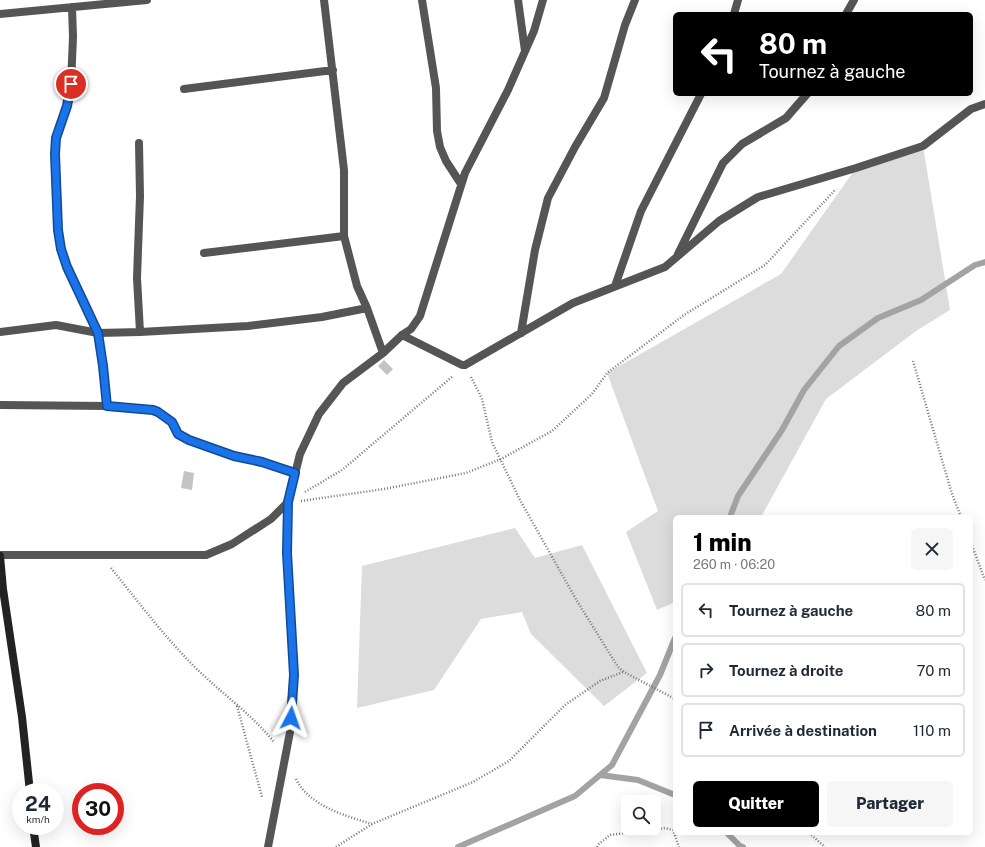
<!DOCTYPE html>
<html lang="fr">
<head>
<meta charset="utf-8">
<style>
  :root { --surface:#fff; --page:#f6f6f7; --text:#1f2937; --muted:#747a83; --line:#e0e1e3; --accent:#000 }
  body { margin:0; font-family:"Public Sans",sans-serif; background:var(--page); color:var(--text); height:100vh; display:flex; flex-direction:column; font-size:15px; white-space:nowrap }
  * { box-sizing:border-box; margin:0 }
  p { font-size:13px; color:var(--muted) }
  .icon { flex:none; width:22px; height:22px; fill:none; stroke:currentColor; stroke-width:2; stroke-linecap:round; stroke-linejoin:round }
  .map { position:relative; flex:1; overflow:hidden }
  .panel { position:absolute; left:673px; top:515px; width:300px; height:320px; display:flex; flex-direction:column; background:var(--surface); border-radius:6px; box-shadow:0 4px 16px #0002 }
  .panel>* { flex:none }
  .guide { position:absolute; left:673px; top:12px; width:300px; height:84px; border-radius:6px; box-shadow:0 4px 16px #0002; background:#000; color:#fff; overflow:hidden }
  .controls { position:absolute; left:621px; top:795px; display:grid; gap:8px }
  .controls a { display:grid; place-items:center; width:40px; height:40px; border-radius:6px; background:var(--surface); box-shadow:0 4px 16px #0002; font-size:20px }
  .speed { position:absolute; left:12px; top:783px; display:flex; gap:8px; font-size:20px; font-weight:700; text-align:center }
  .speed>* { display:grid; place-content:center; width:52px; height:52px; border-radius:50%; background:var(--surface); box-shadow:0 4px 16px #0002; line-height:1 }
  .speed small { font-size:10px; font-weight:400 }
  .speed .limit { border:6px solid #d22; background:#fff; color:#111 }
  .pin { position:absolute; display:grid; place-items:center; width:34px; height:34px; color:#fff; margin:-17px; border:2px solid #fff; border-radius:50%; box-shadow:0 1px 4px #0007 }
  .me { position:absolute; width:44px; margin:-22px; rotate:4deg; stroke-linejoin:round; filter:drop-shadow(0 0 3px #0008) }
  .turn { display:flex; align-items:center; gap:14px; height:84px; padding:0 20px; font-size:18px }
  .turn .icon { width:52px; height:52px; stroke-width:2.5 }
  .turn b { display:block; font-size:28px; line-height:34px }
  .round { display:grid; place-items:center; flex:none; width:42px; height:42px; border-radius:6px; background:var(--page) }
  .head { display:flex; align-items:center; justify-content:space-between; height:68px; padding:0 20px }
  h1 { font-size:24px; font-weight:800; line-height:30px; color:var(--accent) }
  .primary-button { display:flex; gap:8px; margin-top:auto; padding:8px 20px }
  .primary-button a { flex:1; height:46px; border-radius:6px; background:var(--accent); color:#fff; font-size:16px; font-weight:800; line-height:46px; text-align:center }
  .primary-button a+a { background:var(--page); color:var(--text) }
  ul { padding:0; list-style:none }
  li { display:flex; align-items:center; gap:12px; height:54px; margin:0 8px 6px; padding:0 12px; border:2px solid var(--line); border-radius:6px }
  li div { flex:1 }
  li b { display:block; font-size:15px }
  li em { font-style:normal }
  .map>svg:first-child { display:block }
  .green { fill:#dcdcdc }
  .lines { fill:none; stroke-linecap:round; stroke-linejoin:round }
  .stream { stroke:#a3a3a3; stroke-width:6 }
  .building { fill:#c4c4c4 }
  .path { stroke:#777; stroke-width:2.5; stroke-dasharray:1 2; stroke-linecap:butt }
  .street { stroke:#555; stroke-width:8 }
  .secondary { stroke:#222; stroke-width:8 }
  .route-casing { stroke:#114b97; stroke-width:10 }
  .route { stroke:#1a73e8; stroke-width:7 }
</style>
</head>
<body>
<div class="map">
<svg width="985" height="847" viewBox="0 0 985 847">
  <rect width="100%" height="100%" fill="#fff"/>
  <path class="green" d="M 923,146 L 950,310 L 916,331 L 826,399 L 761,517 L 675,517 L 675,602 L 657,610 L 626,532 L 658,511 L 607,373 L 781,274 L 856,168 Z
    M 515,528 L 535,558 L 582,545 L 647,673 L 604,706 L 531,634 L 522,612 L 481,619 L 434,690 L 357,708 L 362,566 Z"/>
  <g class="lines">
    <path class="stream" d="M 730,517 L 738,496 L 782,430 L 804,390 L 839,346 L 878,318 L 921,300 L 975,265 L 985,262
      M 600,775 L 638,780 L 675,795
      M 727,833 L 740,846 L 743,847
      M 458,847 L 575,796 L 612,765 L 660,675 L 675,638"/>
  </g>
  <path class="building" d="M 384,360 L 393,369 L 387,375 L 378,366 Z
    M 184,471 L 194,473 L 192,490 L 181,488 Z"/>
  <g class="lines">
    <path class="path" d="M 913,361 L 952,494 L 961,517
      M 471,377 L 482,399 L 492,442 L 520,500 L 577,601 L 618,667 L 624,672 L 675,699
      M 305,492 L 342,470 L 453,376
      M 301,501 L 384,489 L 466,473 L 501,459 L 552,431 L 592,394 L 607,373 L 684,315 L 765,265 L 836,189
      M 971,543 L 985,580
      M 111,568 C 136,599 160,631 188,660 C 215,689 249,711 274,742
      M 237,706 L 262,797
      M 296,779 C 309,806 346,816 372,824
      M 809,833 L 825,847
      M 336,847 L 372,824 L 473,782 L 509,761 L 565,705 L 600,681 L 623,672
      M 597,847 L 599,844 L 610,835 L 665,828 L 673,830 L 679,847"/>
    <path class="street" d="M 324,0 L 344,170 L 344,236 L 357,286 L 367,308 L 383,353
      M 422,0 L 436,88 L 437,131 L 440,147 L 446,161 L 461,184
      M 518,0 L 525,51
      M 0,14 L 147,0
      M 734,14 L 738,0
      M 846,14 L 854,0
      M 184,89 L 333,70
      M 139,143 L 140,196 L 137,278 L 140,332
      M 204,253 L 344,236
      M 678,254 L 723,163 L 742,144 L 786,118 L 807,94
      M 615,286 L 641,211 L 701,94
      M 0,332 L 56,325 L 98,333 L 67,267 L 61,249 L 58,230 L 55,154 L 56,139 L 67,106 L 71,84 L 73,37 L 72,7
      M 521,333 L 535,250 L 548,198 L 575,147 L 604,98 L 625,25 L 635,0
      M 402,335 L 462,365 L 465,365 L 573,303 L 665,267 L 719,221 L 758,197 L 856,168 L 923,146 L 971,109 L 985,104
      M 0,405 L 107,406 L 153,410 L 158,412 L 172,422 L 178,434 L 189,440 L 234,456 L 261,461 L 295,473
      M 107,406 L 103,366 L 98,333 L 140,332 L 248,326 L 322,317 L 367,308
      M 0,555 L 206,555 L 232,544 L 271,519 L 288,502 L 300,454 L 319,414 L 343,383 L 383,353 L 402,335 L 411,329 L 420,316 L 465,173 L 508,90 L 534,31 L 543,0
      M 268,847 L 290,732 L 294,675 L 287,553 L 288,502"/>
    <path class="secondary" d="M 0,556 L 3,589 L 22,717 L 30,792
      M 33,826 L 36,847"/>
  </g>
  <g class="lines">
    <g class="route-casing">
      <path id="route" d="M 71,84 L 67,106 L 56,138 L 55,154 L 58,230 L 61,249 L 67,267 L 98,333 L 103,366 L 107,406 L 153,410 L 158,412 L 172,422 L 178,434 L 189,440 L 234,456 L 262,462 L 295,473 L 288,502 L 287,553 L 294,675 L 291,718"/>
    </g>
    <use href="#route" class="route"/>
  </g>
</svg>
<div class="controls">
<a><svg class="icon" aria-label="search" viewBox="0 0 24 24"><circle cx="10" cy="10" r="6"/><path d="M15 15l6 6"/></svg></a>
</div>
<div class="speed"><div>24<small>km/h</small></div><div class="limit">30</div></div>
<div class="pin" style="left:71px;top:84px;background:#d93025"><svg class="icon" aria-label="arrive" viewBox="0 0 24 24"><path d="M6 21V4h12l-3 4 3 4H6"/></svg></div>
<svg class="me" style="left:291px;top:718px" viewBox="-20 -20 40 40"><path d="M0-17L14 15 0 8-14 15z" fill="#1a73e8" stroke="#fff" stroke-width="4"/></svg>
<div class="guide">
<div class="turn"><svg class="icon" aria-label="left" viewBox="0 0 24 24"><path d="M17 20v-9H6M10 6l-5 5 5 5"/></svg><div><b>80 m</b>Tournez à gauche</div></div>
</div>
<section class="panel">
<div class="head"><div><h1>1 min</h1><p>260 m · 06:20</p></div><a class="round"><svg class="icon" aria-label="close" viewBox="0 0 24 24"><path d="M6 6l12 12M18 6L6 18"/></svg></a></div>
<ul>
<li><svg class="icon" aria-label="left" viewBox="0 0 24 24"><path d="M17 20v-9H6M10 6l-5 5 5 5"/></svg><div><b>Tournez à gauche</b></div><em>80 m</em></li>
<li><svg class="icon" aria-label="right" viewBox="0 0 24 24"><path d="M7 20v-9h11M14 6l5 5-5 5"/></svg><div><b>Tournez à droite</b></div><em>70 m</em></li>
<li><svg class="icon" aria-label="arrive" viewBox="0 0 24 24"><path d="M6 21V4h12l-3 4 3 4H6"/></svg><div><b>Arrivée à destination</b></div><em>110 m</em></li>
</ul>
<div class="primary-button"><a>Quitter</a><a>Partager</a></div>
</section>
</div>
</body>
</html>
